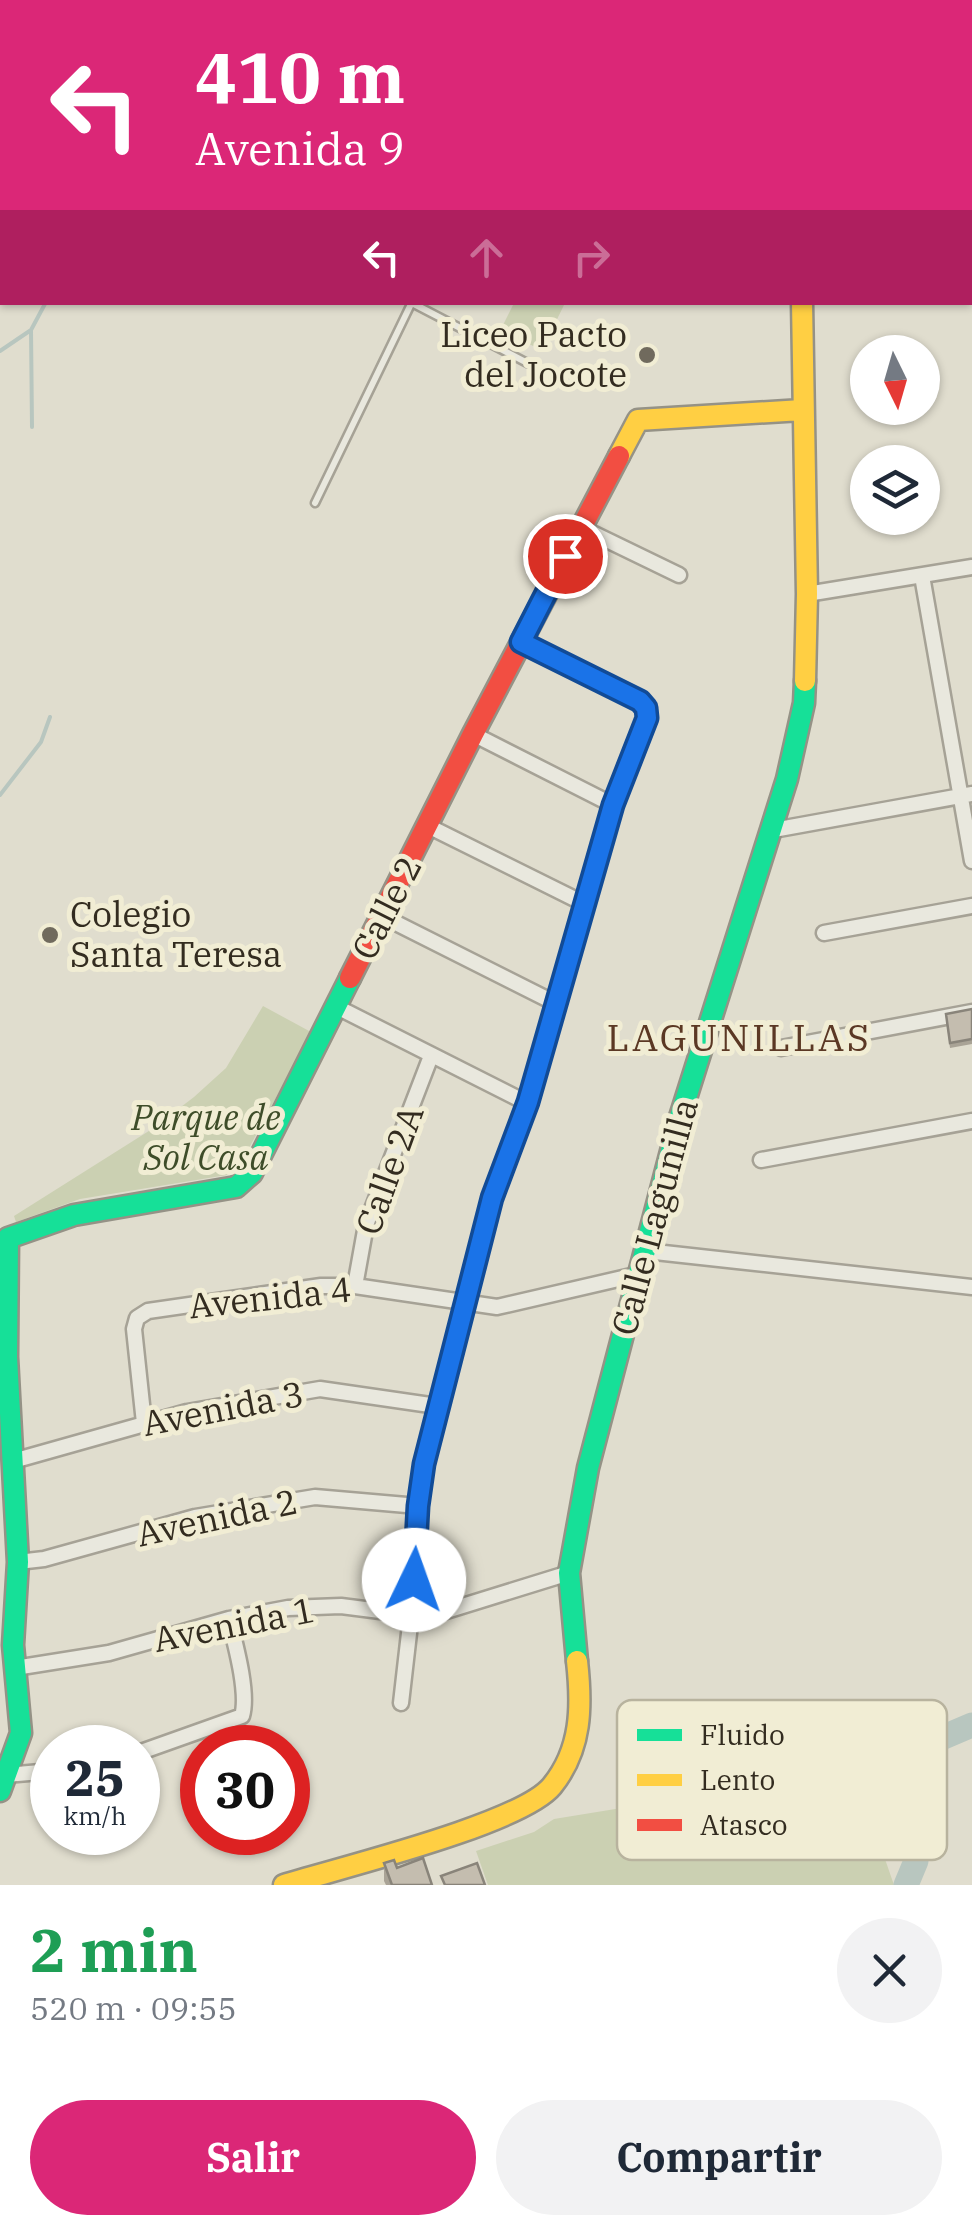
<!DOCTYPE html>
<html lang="es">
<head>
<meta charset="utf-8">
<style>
  :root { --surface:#fff; --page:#f2f2f3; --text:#1f2937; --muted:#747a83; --accent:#db2777 }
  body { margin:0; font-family:"IBM Plex Serif",serif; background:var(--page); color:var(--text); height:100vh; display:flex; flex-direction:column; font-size:38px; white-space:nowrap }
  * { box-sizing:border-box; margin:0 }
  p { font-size:32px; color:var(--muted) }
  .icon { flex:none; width:55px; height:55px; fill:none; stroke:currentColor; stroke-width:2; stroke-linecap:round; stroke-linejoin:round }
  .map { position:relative; height:1885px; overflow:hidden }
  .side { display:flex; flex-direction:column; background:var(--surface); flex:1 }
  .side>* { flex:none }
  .banner { position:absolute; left:0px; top:0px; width:972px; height:305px; box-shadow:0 2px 8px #0004; background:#db2777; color:#fff; overflow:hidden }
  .needle { width:65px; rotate:175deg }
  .tools { position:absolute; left:850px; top:335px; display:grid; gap:20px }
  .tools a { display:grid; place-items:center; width:90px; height:90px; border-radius:50%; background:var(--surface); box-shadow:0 2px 8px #0004; font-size:50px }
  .speed { position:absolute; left:30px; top:1725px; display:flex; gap:20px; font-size:50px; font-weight:700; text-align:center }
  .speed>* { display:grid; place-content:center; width:130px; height:130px; border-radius:50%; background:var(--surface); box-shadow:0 2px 8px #0004; line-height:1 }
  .speed small { font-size:25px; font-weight:400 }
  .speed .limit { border:15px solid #d22; background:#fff; color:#111 }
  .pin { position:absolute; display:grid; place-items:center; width:85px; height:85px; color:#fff; margin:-42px; border:5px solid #fff; border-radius:50%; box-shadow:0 2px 10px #0007 }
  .me { position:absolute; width:110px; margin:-55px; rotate:3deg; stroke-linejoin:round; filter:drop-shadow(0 0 8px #0008) }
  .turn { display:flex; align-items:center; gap:35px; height:210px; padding:0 30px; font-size:45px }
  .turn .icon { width:130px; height:130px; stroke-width:2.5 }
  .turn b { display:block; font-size:70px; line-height:85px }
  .lanes { display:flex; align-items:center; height:95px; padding:0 30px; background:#0003; justify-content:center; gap:50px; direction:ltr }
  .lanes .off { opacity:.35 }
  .round { display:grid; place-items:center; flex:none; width:105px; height:105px; border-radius:52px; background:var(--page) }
  .summary { display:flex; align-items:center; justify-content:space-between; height:170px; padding:0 30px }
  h1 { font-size:60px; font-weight:700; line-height:75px; color:#1e9e55 }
  .cta { display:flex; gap:20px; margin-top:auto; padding:20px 30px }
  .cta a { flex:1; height:115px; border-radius:60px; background:var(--accent); color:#fff; font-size:40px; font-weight:700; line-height:115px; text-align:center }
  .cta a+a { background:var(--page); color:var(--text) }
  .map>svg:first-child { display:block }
  .green { fill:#cbd0b2 }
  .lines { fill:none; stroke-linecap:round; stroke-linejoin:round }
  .stream { stroke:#b8c6bf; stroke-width:4 }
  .river { stroke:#b8c6bf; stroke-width:25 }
  .lane-casing { stroke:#a6a296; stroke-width:11 }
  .street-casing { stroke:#a6a296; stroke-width:19 }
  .fast-casing { stroke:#959286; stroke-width:25 }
  .slow-casing { stroke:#959286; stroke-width:25 }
  .jam-casing { stroke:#959286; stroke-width:25 }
  .lane { stroke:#e9e8de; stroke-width:6 }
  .street { stroke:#e9e8de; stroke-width:14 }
  .fast { stroke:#16e098; stroke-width:20 }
  .slow { stroke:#ffcf43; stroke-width:20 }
  .jam { stroke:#f24e42; stroke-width:20 }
  .wall { fill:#a9a396 }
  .building { fill:#c4bdaf; stroke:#89847a; stroke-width:2.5 }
  .route-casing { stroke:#114b97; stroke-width:25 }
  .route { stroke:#1a73e8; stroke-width:18 }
  .poi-dot { fill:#706a5d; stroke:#f1edd4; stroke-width:4 }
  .labels { text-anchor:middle; stroke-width:10; stroke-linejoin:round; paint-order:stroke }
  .poi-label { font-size:35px; fill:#332c20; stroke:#f1edd4; text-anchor:end }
  .street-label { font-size:35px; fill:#332c20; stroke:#f1edd4 }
  .park-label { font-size:35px; font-style:italic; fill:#3e4d29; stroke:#f1edd4 }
  .neighbourhood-label { font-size:38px; letter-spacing:2.5px; fill:#5b3824; stroke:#f1edd4 }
  .key { fill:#f1edd4; stroke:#b8b39e; stroke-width:2.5 }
  .key-label { font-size:28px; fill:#332c20 }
</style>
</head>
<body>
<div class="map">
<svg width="972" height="1885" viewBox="0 0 972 1885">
  <rect width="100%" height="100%" fill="#e0ddce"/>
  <path class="green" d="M 514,303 L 565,303 L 542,350 L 500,331 Z
    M 263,1006 L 311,1032 L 241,1163 L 227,1175 L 80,1199 L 16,1222 L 14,1216 L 152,1129 L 194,1097 L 226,1068 Z
    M 854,1770 L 894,1885 L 488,1885 L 476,1851 L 534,1832 L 554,1819 Z"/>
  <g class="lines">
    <path class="stream" d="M 313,2 L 314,0
      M 0,351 L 31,330
      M 32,427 L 31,330 L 46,302
      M 0,795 L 41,742 L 50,717"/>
    <path class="river" d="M 906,1885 L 916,1861 L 914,1789 L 925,1745 L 972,1725"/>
    <g class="lane-casing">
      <path id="lane" d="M 386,2 L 388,0
        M 560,2 L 561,0
        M 970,16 L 972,15
        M 412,303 L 535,367
        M 315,503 L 412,302"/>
    </g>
    <g class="street-casing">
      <path id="street" d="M 781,0 L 782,2
        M 580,527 L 679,575
        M 922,576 L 972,861
        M 807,594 L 972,567
        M 473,734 L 613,805
        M 428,826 L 585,904
        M 768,831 L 972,794
        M 382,916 L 557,1004
        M 824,933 L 972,906
        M 337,1007 L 527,1103
        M 781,1048 L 972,1012
        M 761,1160 L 972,1121
        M 646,1251 L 972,1287
        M 355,1286 L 366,1225 L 431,1056
        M 144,1423 L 134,1329 L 137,1318 L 148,1311 L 321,1286 L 355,1286 L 497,1307 L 640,1274
        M 13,1461 L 187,1412 L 320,1389 L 437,1406
        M 18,1562 L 44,1559 L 195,1517 L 315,1497 L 418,1506
        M 15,1668 L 109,1653 L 229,1619 L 288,1608 L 341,1606 L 427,1617 L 569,1573
        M 401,1703 L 411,1616 L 418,1506 L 437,1406 L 492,1199 L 527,1103 L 613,805 L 647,718 L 647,709 L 640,701 L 521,642
        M 138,1753 L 242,1716 C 249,1693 235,1643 229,1619
        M 6,1775 L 52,1771"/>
    </g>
    <g class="fast-casing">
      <path id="fast" d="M 577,1661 L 569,1573 L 588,1468 L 680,1117 L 787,779 L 804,703 L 805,681
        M 0,1791 L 21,1733 L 13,1645 L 18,1562 L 7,1357 L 8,1238 L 74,1215 L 236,1187 L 252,1173 L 350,978"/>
    </g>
    <g class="slow-casing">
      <path id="slow" d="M 802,302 L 807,594 L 805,681
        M 619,456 L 638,420 L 802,410
        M 284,1885 C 339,1868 521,1824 552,1786 C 582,1749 582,1706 577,1661"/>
    </g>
    <g class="jam-casing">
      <path id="jam" d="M 350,978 L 473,734 L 619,456"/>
    </g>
    <use href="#lane" class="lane"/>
    <use href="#street" class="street"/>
    <use href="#fast" class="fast"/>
    <use href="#slow" class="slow"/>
    <use href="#jam" class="jam"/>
  </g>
  <path class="wall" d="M 972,1009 L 972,1044 L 950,1048 L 946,1019 Z
    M 384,1863 L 397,1868 L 432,1885 L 386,1885 L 384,1881 Z"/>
  <path class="building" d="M 442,0 L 480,0 L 480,2 L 442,2 Z
    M 601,0 L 707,0 L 699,2 L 599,2 Z
    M 972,1009 L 972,1039 L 950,1043 L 946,1014 Z
    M 423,1858 L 432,1885 L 392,1885 L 384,1863 L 394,1860 L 397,1868 Z
    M 477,1863 L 485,1885 L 445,1885 L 441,1876 Z"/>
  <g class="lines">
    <g class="route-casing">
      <path id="route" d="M 414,1580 L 418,1506 L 424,1464 L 492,1198 L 528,1102 L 613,805 L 647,718 L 646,708 L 640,701 L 521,642 L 565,556"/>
    </g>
    <use href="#route" class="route"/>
  </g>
  <g class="poi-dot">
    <circle cx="647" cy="355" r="10"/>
    <circle cx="50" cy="935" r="10"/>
  </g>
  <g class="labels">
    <g class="poi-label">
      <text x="627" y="347">Liceo Pacto<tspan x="627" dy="40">del Jocote</tspan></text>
      <text x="70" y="927" text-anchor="start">Colegio<tspan x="70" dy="40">Santa Teresa</tspan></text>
    </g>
    <g class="street-label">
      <text transform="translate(387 908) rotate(-63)" y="12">Calle 2</text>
      <text transform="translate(390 1170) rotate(-70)" y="12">Calle 2A</text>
      <text transform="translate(655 1217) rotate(-75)" y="12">Calle Lagunilla</text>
      <text transform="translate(270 1298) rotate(-6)" y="12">Avenida 4</text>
      <text transform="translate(223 1409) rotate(-11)" y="12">Avenida 3</text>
      <text transform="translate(217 1518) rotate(-12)" y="12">Avenida 2</text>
      <text transform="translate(234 1625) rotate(-11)" y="12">Avenida 1</text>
    </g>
    <g class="park-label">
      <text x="206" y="1130">Parque de<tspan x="206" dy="40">Sol Casa</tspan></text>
    </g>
    <g class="neighbourhood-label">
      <text x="739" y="1051">LAGUNILLAS</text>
    </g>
  </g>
  <rect x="617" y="1700" width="330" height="160" rx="15" class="key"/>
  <rect x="637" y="1729" width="45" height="12" fill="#16e098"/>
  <rect x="637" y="1774" width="45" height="12" fill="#ffcf43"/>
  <rect x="637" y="1819" width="45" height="12" fill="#f24e42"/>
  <g class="key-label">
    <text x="700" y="1745">Fluido</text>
    <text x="700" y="1790">Lento</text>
    <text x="700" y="1835">Atasco</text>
  </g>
</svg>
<div class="tools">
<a><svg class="needle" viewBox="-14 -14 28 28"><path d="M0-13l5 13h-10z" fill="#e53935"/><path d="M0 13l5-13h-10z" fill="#747a83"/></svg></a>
<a><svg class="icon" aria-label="layers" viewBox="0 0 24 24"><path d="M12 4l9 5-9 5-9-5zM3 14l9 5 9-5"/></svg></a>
</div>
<div class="speed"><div>25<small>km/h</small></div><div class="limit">30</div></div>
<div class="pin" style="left:565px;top:556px;background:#d93025"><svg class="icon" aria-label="arrive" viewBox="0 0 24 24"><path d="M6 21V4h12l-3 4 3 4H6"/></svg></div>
<svg class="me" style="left:414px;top:1580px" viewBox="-20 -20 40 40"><circle r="19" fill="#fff"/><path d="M0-13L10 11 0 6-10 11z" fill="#1a73e8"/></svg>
<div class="banner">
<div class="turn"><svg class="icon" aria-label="left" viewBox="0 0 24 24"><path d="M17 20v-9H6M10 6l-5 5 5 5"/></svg><div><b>410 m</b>Avenida 9</div></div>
<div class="lanes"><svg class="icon" aria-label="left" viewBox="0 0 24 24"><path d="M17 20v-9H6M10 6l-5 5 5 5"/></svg><svg class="icon off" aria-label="ahead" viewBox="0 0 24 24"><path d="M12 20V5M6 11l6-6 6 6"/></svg><svg class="icon off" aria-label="right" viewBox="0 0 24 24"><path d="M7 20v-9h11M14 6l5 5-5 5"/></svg></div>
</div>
</div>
<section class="side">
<div class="summary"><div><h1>2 min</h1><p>520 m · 09:55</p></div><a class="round"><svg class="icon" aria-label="close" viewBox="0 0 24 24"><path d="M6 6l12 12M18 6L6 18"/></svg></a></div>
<div class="cta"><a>Salir</a><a>Compartir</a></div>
</section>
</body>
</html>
